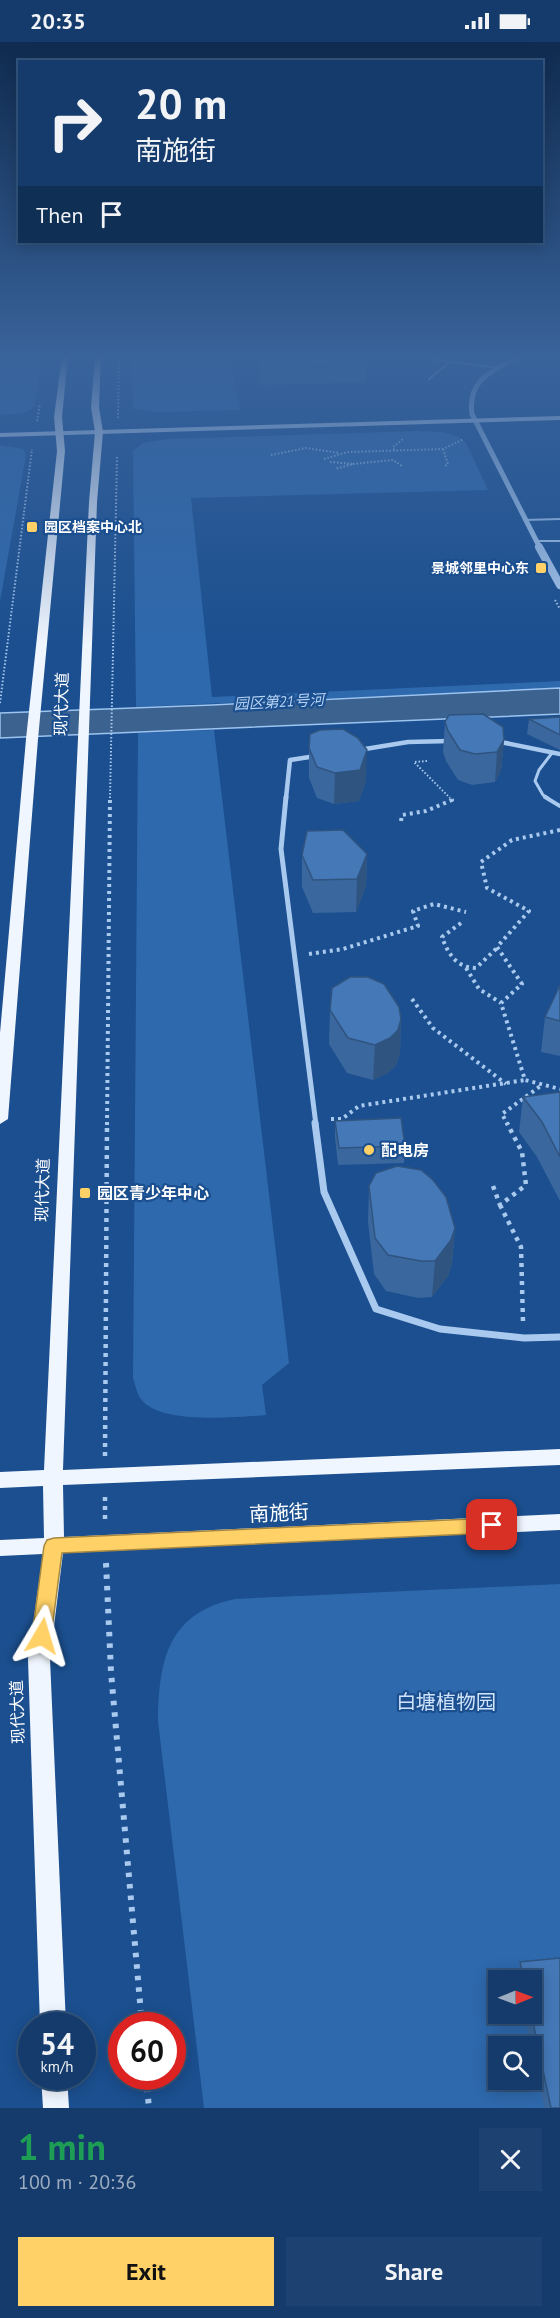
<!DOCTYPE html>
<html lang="en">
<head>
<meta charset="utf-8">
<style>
  :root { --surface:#143b6b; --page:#1d4271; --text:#f1f3f6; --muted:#9dadc1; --line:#33557e; --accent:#ffd166 }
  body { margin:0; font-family:"PT Sans","Noto Sans SC",sans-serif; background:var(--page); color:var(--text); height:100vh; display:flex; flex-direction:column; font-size:22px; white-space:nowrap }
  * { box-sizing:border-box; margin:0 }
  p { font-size:20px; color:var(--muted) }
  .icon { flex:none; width:33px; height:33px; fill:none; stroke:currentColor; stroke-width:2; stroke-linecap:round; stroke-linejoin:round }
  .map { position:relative; height:2066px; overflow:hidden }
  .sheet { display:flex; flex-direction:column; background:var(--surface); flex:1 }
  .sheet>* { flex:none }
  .hud { position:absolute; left:18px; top:18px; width:525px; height:183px; border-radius:0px; box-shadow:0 3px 15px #0003,0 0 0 2px var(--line); background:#143b6b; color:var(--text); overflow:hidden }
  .needle { width:39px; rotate:89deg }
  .buttons { position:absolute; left:488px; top:1928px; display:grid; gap:12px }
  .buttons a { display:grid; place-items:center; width:54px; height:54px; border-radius:0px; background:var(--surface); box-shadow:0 3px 15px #0003,0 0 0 2px var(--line); font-size:30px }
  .speed { position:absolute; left:18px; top:1970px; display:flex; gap:12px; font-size:30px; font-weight:700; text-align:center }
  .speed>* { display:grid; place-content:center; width:78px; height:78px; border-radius:50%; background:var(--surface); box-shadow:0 3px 15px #0003,0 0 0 2px var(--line); line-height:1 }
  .speed small { font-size:15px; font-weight:400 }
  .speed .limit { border:9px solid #d22; background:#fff; color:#111 }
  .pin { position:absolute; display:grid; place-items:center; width:51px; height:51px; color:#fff; margin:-26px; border-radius:12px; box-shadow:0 3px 9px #0006 }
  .me { position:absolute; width:66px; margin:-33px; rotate:7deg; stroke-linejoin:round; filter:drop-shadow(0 0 4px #0008) }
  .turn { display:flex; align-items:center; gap:21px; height:126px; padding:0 18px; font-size:27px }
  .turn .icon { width:78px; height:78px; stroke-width:2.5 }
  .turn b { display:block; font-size:42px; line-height:51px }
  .then { display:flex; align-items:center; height:57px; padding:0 18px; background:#0003; gap:12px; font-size:22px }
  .round { display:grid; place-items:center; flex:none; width:63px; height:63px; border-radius:0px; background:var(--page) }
  .overview { display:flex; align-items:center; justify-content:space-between; height:102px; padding:0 18px }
  h1 { font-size:36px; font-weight:700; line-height:45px; color:#1e9e55 }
  .action { display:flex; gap:12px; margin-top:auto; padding:12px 18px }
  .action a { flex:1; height:69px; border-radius:0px; background:var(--accent); color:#111; font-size:24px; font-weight:700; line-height:69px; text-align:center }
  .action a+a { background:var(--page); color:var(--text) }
  .status { display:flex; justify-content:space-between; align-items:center; height:42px; padding:0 30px; background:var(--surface); direction:ltr }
  .status svg { height:16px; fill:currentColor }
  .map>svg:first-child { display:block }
  .green { fill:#2e69ad; fill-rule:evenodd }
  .water { fill:#3c6290; stroke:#9cc4f0; stroke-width:1.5 }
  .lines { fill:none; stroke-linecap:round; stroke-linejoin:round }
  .path-far3 { stroke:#a9c9ee; stroke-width:2; stroke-dasharray:1.5 2; stroke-linecap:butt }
  .path-far2 { stroke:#a9c9ee; stroke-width:4; stroke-dasharray:3 4; stroke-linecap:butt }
  .path-far1 { stroke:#a9c9ee; stroke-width:4.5; stroke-dasharray:4 5; stroke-linecap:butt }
  .path { stroke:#a9c9ee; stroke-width:6; stroke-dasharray:4.5 7; stroke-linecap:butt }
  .service-far2 { stroke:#a9c9ee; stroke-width:2 }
  .service-far1 { stroke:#a9c9ee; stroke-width:3 }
  .service { stroke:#a9c9ee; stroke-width:4 }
  .minor-far2 { stroke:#a9c9ee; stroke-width:4.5 }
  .minor-far1 { stroke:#a9c9ee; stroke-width:5 }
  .minor { stroke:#a9c9ee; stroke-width:7 }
  .tertiary-far1 { stroke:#a9c9ee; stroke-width:5 }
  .tertiary { stroke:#a9c9ee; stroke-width:8 }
  .secondary { fill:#d6e6fa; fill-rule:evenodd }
  .primary { fill:#f0f6ff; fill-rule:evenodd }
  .wall { fill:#3a679d }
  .shaded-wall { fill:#305480 }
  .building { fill:#4478b7; stroke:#305480; stroke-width:1.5 }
  .route { fill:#ffd166; stroke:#a68842; stroke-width:1.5 }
  .poi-dot { fill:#ffd166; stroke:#1b4f8f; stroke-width:2 }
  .labels { text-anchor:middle; stroke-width:4.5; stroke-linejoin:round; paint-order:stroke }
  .far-poi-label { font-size:14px; font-weight:bold; fill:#fff; stroke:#1b4f8f; text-anchor:start }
  .far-water-label { font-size:15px; font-style:italic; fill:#b5d3f5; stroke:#1b4f8f }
  .street-label { font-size:16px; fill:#fff; stroke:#1b4f8f }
  .poi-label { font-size:16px; font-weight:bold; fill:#fff; stroke:#1b4f8f; text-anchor:start }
  .near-street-label { font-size:20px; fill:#fff; stroke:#1b4f8f }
  .near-park-label { font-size:20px; fill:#cfe3fa; stroke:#1b4f8f }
</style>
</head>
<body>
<div class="status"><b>20:35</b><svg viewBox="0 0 49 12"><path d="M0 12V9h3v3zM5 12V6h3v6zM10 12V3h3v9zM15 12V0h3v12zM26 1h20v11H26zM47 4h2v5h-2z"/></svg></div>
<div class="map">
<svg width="560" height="2066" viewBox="0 0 560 2066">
  <rect width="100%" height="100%" fill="#1b4f8f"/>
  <path class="green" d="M 0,314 L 42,314 L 34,365 L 24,371 L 0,373 Z
    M 131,314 L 229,314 L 240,368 L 154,370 L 135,367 L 133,366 Z
    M 418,389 C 435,390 453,388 466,401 L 488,448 L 191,456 L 212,655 L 560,639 L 560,646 L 136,665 L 133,409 L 143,401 L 167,397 Z
    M 0,403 L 23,407 L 26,413 L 0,559 Z
    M 214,688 L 289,1321 L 262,1343 L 266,1373 C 238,1375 159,1383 141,1357 C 137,1352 135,1342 133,1336 L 138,691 Z
    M 560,1542 L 560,2066 L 204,2066 L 158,1679 C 159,1618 168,1571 235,1557 ZM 498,1938 L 531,1938 L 531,1971 L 498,1971 ZM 498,2004 L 531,2004 L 531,2037 L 498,2037 Z"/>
  <path class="water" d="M 560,646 L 560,672 L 0,696 L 0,671 L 212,663 Z"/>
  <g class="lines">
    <path class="path-far3" d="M 118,376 L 119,314
      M 37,379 L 40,362
      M 443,407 L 448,422 L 445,424
      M 394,408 L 393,405 L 403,397
      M 271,413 L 306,406 L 340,411
      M 324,417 L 348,410 L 443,407 L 464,397
      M 330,420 L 353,422 L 335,427
      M 353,422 L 393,418 L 402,424
      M 555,558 L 560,567
      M 0,661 L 32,407
      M 427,719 L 414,720 L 450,756
      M 110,756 L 117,414"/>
    <path class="path-far2" d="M 401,779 L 402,773 L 426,769 L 452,758 L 449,755
      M 560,788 L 512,798 L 481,820 L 487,846 L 529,869 L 497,905 L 522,942 L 501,961 L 525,1038 L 560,1047
      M 461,881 L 442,895 C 448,912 457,926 476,926 L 497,906
      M 309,912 L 343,907 L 418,884 L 413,869 L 434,862 L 466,870
      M 466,926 L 479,947 L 501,961
      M 412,957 L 433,986 L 506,1042
      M 331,1077 L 342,1077 L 359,1064 L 525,1038
      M 107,1083 L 110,755
      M 508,1083 L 502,1072 L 542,1043"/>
    <path class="path-far1" d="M 493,1144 L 500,1163 L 526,1143 L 522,1110 L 507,1081
      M 500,1163 L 521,1205 L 523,1280
      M 105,1414 L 107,1081
      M 105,1455 L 105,1480"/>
    <path class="path" d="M 106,1521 L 111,1630 L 142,1983
      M 146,2034 L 149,2066"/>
    <path class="service-far2" d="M 443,314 L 435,318 L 499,326
      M 429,337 L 450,320
      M 524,478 L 560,477
      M 535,499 L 560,499"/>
    <path class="service-far1" d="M 548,756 L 543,753 L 535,739 L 539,728 L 552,711"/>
    <path class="service" d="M 545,755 L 560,764"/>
    <path class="minor-far2" d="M 496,699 L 560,712
      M 359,708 L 408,700 L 450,699
      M 286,756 L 290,718 L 316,714"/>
    <path class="minor-far1" d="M 286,755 L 281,807 L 316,1083"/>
    <path class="minor" d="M 315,1081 L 324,1150 L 376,1267 L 440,1287 L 524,1296 L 560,1295"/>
    <path class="tertiary-far1" d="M 519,314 C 493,329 467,337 472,372 L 540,506"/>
    <path class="tertiary" d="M 539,505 L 560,543"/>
    <path class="secondary" d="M 560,374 L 560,378 L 0,395 L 0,391 Z"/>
    <path class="primary" d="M 62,314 L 68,314 L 62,375 L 65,409 L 38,697 L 8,1077 L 0,1082 L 0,991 L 26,697 L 57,409 L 54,375 Z
      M 95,314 L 101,314 L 99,365 L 103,390 L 97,460 L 63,1428 L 560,1407 L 560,1423 L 63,1443 L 64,1495 L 560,1472 L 560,1488 L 63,1511 L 50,1617 L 66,1983 L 40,1983 L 28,1617 L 43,1512 L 0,1514 L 0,1498 L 44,1496 L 43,1444 L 0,1446 L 0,1430 L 44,1428 L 89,460 L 95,390 L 91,365 Z
      M 41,2034 L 67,2034 L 69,2066 L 43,2066 Z"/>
  </g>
  <path class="wall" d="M 257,314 L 384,314 L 367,322 L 366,340 L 261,343 Z
    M 560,675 L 560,708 L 527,692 L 529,677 Z
    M 445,680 L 504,698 L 501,729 L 495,740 L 472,743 L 458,738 L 446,719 L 443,710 Z
    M 309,706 L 366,739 L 359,759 L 334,762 L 317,756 L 309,736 Z
    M 367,812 L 366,844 L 356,870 L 313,871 L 302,845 L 302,813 Z
    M 560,943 L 560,1014 L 541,1010 L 545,975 Z
    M 330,968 L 401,977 L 400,1011 L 396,1023 L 388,1031 L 373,1038 L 347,1031 L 329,1002 Z
    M 560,1050 L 560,1159 L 537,1115 L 519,1090 L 523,1055 Z
    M 335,1079 L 405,1104 L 404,1121 L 338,1123 L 335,1096 Z
    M 369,1144 L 455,1186 L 452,1222 L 448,1234 L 432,1255 L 418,1256 L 386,1249 L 374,1232 L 368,1180 Z
    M 560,1916 L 560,2066 L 544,2066 L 524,1971 L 531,1971 L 531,1938 L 517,1938 L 517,1936 L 520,1920 Z"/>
  <path class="shaded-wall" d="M 363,314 L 384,314 L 367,322 Z
    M 504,698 L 501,729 L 495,740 L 497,710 Z
    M 367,708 L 366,739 L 359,759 L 334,762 L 335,731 Z
    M 367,812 L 366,844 L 356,870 L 357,837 Z
    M 401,977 L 400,1011 L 396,1023 L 388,1031 L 373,1038 L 375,1003 Z
    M 455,1186 L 452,1222 L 448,1234 L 432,1255 L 435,1219 Z"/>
  <path class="building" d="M 259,314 L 365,314 L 367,322 L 261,326 Z
    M 483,672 L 503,685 L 504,698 L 497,710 L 475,712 L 460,708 L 448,689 L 445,680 L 449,673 Z
    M 560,675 L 560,693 L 529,677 Z
    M 343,687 L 358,696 L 367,708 L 360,728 L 335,731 L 317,725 L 309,706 L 310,692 L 320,688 Z
    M 343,788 L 367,812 L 357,837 L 313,838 L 302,813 L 307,789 Z
    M 350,935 L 368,935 L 384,942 L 399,965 L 401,977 L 398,988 L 390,996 L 375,1003 L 348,996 L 330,968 L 332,946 Z
    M 560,943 L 560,979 L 545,975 Z
    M 560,1050 L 560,1115 L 542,1080 L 523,1055 Z
    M 401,1076 L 405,1104 L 339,1106 L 335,1079 Z
    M 397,1124 L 421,1128 L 433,1138 L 446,1155 L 455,1186 L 451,1198 L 435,1219 L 421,1219 L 388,1213 L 375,1196 L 369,1144 L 376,1131 Z
    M 560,1916 L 560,2066 L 551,2066 L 531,1971 L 531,1938 L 524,1938 L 520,1920 Z"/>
  <linearGradient id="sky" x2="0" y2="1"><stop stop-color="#0f2b4f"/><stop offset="0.52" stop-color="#39639b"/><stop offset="1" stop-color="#39639b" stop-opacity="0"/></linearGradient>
  <rect width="560" height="603" fill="url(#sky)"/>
  <path class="route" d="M 492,1476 L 498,1478 L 501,1483 L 498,1488 L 492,1491 L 62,1511 L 51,1594 L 49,1600 L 42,1602 L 35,1600 L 32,1594 L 44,1504 L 47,1498 L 54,1496 Z"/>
  <g class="poi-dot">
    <rect x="26" y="479" width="12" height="12" rx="3"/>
    <rect x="535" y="520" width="12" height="12" rx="3"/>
    <circle cx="369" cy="1108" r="6"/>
    <rect x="79" y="1145" width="12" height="12" rx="3"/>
  </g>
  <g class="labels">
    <g class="far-poi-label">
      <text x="44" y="490">园区档案中心北</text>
      <text x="529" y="531" text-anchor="end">景城邻里中心东</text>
    </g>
    <g class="far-water-label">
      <text transform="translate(279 660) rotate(-3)" y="5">园区第21号河</text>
    </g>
    <g class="street-label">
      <text transform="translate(61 662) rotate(-88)" y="6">现代大道</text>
      <text transform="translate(42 1148) rotate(-88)" y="6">现代大道</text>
      <text transform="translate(17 1670) rotate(-92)" y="6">现代大道</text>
    </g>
    <g class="poi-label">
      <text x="381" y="1114">配电房</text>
      <text x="97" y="1157">园区青少年中心</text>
    </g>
    <g class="near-street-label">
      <text transform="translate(279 1471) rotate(-3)" y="7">南施街</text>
    </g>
    <g class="near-park-label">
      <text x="446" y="1667">白塘植物园</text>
    </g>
  </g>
</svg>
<div class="buttons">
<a><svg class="needle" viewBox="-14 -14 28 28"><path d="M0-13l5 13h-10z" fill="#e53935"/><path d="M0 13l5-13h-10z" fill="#9dadc1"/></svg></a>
<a><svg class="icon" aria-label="search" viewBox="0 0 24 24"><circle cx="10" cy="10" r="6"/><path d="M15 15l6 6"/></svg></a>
</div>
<div class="speed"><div>54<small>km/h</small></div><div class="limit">60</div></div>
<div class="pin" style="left:492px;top:1483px;background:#d93025"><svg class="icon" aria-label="arrive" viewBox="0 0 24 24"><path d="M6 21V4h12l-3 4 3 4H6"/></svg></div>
<svg class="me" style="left:42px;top:1594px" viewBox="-20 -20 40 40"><path d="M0-17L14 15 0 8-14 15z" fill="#ffd166" stroke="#fff" stroke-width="4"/></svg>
<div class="hud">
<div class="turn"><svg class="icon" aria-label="right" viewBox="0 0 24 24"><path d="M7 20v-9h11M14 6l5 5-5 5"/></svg><div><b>20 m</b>南施街</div></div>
<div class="then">Then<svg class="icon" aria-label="arrive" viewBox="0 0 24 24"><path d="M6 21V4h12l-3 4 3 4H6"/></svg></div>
</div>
</div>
<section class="sheet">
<div class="overview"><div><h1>1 min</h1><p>100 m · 20:36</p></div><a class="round"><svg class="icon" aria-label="close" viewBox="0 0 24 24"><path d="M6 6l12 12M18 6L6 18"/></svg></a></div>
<div class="action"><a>Exit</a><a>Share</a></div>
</section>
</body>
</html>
